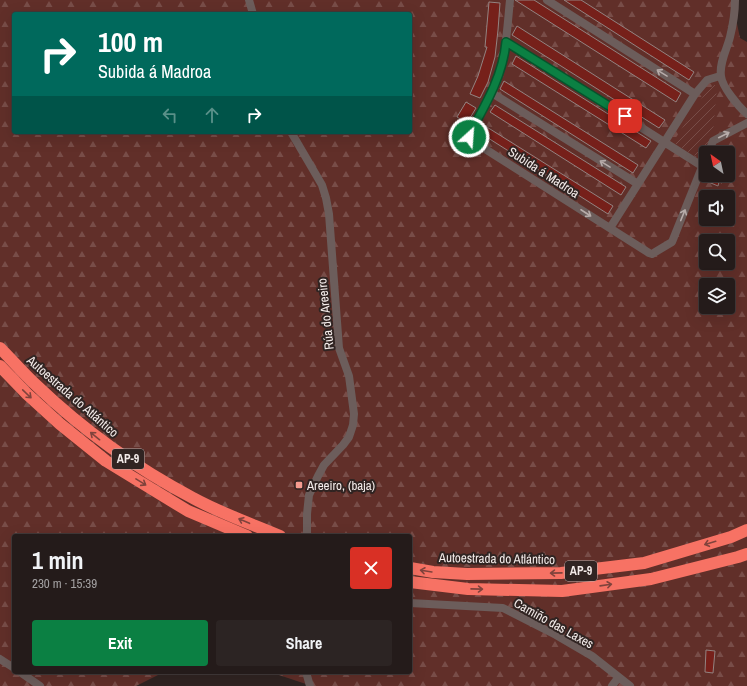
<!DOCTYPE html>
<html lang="en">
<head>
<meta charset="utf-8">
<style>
  :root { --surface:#241b1a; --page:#2c2423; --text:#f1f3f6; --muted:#a3a1a2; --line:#413939; --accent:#0b8043 }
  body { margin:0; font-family:"Archivo Narrow",sans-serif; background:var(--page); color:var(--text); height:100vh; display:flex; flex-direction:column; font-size:15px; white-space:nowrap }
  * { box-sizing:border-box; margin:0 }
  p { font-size:13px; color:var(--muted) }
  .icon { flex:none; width:22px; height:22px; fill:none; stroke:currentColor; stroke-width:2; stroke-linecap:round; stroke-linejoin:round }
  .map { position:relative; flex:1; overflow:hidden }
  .panel { position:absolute; left:12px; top:534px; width:400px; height:140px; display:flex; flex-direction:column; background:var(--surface); border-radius:4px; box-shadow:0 4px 16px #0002,0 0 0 1px var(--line) }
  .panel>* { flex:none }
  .guide { position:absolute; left:12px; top:12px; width:400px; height:122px; border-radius:4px; box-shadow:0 4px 16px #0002,0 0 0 1px var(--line); background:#00695c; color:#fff; overflow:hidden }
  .needle { width:26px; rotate:327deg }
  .tools { position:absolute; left:699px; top:146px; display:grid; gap:8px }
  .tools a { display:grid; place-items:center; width:36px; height:36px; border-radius:4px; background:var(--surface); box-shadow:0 4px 16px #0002,0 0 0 1px var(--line); font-size:20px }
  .pin { position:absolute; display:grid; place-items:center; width:34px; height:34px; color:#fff; margin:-17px; border-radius:8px; box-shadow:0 2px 6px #0006 }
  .me { position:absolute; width:44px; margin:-22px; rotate:26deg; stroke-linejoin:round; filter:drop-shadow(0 0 3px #0008) }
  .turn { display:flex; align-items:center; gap:14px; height:84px; padding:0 20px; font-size:18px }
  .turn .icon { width:52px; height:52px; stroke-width:2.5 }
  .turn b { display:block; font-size:28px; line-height:34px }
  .lanes { display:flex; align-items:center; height:38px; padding:0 20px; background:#0003; justify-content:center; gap:20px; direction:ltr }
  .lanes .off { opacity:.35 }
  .round { display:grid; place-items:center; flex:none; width:42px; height:42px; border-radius:4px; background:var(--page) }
  .head { display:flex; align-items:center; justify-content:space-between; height:68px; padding:0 20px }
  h1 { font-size:24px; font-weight:700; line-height:30px }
  .cta { display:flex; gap:8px; margin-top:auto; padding:8px 20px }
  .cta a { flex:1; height:46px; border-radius:4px; background:var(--accent); color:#fff; font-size:16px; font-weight:700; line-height:46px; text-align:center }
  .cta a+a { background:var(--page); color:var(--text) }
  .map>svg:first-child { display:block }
  .forest { fill:url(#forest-firs); fill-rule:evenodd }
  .garden { fill:url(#garden-furrows) }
  .building { fill:#76201a; stroke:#938381 }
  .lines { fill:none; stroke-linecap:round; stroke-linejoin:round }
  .minor { stroke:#6c5d5b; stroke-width:8 }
  .motorway { stroke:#f77264; stroke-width:12 }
  .oneway { stroke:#b7acaa }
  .oneway2 { stroke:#80433c }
  .route-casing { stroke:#07532c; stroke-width:10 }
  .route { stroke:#0b8043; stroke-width:7 }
  .poi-dot { fill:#f59c90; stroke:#302422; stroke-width:1.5 }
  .labels { text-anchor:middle; stroke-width:4; stroke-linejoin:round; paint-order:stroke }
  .shield { fill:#302422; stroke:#b9b0ae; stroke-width:1 }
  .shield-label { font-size:12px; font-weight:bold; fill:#f4ecea }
  .street-label { font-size:13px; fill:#f4ecea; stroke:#302422 }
  .poi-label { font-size:13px; fill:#f4ecea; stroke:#302422; text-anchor:start }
</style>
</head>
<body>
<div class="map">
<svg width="747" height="686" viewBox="0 0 747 686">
  <defs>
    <pattern id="forest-firs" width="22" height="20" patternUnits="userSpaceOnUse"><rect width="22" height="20" fill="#612f29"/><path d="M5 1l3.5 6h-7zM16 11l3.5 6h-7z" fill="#784d48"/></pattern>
    <pattern id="garden-furrows" width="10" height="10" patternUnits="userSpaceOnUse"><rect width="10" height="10" fill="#612f29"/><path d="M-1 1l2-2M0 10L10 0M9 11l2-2" fill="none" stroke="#784d48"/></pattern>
  </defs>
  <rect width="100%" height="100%" fill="#302422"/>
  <path class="forest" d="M 0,0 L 732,0 L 740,38 L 747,42 L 747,686 L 312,686 L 270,672 L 410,672 L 410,536 L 14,536 L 14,672 L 164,672 L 136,686 L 0,686 ZM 14,14 L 410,14 L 410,132 L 14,132 ZM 706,153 L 728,153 L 728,175 L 706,175 ZM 706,197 L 728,197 L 728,219 L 706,219 ZM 706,241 L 728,241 L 728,263 L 706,263 ZM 706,285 L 728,285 L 728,307 L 706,307 Z"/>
  <path class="garden" d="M 714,85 L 717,86 L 713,132 L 703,157 L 700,159 L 673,142 L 708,89 Z"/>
  <path class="building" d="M 515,0 L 534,0 L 681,93 L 676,102 Z
    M 564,0 L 581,0 L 694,72 L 689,80 Z
    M 489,2 L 500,3 L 498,30 L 495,57 L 488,82 L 480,98 L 470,94 L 478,76 L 487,47 L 485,47 Z
    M 517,26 L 665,120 L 659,128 L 512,35 Z
    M 516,56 L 651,141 L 646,148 L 512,64 Z
    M 504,81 L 638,165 L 633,173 L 500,89 Z
    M 466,102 L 476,108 L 467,123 L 457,117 Z
    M 495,105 L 626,187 L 621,195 L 490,112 Z
    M 482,124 L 613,206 L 608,214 L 477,131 Z
    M 709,175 L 723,175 L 722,176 L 724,177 L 722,183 L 719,182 L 718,186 L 706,181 Z
    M 706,650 L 715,651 L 713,673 L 705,672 Z"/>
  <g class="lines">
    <path class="minor" d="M 249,0 L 253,14
      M 510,0 C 507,29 506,59 495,86 C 488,102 479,117 470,133 L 469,137 L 471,140 L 649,253 L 652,254 L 672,242 L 706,157
      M 547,0 L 695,94
      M 735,0 C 735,12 733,25 730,37 C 727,49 719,63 721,76 C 722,87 739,107 747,114
      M 506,42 L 702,166
      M 492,93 L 638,184
      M 291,132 L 322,185 L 326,198 L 329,214 L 339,348 L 349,376 L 354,414 L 353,425 L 349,437 L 343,445 L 324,465 L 318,476 L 309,495 L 307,514 L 307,536
      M 708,153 L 713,141 L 747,123
      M 610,228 L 695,94 L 707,80 L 720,76
      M 410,603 L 503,608 L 556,635 L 592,656 L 630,686
      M 0,659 L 14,668
      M 20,672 L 40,686
      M 306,672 L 310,686
      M 612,686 L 618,678"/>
    <path class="motorway" d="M 0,348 C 12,360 23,373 36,385 C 83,430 136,468 193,498 C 220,513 252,524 280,536
      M 0,366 L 27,394 L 60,424 L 106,461 L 188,511 L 247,536
      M 410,568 L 433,572 L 467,574 L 561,573 L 644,563 L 731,537 L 747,530
      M 410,582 L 468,589 L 562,591 L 651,579 L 738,557 L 747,554"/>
  </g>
  <defs><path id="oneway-shaft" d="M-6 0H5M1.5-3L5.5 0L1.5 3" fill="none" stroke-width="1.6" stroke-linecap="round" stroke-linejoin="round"/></defs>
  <g class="oneway">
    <use href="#oneway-shaft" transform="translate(662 73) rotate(-148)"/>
    <use href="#oneway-shaft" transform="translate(724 135) rotate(-27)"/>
    <use href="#oneway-shaft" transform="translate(605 164) rotate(-148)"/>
    <use href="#oneway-shaft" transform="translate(586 213) rotate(33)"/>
    <use href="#oneway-shaft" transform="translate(683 215) rotate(-68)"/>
  </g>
  <g class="oneway2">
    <use href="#oneway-shaft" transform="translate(27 394) rotate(44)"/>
    <use href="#oneway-shaft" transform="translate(95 436) rotate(-141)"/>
    <use href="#oneway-shaft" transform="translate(141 482) rotate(32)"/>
    <use href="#oneway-shaft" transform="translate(244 521) rotate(-157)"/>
    <use href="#oneway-shaft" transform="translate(710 543) rotate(163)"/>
    <use href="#oneway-shaft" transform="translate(426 571) rotate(-171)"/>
    <use href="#oneway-shaft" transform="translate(556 573) rotate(179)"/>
    <use href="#oneway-shaft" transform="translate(606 585) rotate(-8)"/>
    <use href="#oneway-shaft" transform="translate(477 589) rotate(1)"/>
  </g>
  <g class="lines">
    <g class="route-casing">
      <path id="route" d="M 469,137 L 470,133 C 486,104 503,75 506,42 L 625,116"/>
    </g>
    <use href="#route" class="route"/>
  </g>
  <rect class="poi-dot" x="295" y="481" width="8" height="8" rx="2"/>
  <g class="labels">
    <g class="shield">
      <rect x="112" y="449" width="32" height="20" rx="3"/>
      <rect x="565" y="561" width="32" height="20" rx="3"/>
    </g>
    <g class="shield-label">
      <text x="128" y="463">AP-9</text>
      <text x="581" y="575">AP-9</text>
    </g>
    <g class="street-label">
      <text transform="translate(544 172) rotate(33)" y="5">Subida á Madroa</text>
      <text transform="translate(325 314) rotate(-96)" y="5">Rúa do Areeiro</text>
      <text transform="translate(73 396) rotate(41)" y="5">Autoestrada do Atlántico</text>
      <text transform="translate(497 558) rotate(1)" y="5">Autoestrada do Atlántico</text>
      <text transform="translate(554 623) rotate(29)" y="5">Camiño das Laxes</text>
    </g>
    <g class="poi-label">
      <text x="307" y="490">Areeiro, (baja)</text>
    </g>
  </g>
</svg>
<div class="tools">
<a><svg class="needle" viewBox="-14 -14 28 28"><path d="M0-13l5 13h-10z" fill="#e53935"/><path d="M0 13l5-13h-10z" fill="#a3a1a2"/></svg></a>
<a><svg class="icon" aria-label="sound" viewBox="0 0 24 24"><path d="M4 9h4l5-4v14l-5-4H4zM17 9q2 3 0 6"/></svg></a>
<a><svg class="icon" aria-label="search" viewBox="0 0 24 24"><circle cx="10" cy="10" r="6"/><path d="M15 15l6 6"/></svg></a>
<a><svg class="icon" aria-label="layers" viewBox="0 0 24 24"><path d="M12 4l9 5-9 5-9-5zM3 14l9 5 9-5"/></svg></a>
</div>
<div class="pin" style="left:625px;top:116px;background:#d93025"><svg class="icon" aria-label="arrive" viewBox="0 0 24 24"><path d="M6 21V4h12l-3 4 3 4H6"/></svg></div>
<svg class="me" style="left:469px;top:137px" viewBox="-20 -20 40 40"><circle r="17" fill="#0b8043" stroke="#fff" stroke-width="3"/><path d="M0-11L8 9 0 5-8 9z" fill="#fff"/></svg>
<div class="guide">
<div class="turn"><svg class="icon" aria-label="right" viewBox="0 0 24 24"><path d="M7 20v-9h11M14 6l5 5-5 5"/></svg><div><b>100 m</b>Subida á Madroa</div></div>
<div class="lanes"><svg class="icon off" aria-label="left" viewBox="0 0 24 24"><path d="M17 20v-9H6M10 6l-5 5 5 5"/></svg><svg class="icon off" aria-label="ahead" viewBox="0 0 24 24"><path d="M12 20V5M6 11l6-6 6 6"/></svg><svg class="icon" aria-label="right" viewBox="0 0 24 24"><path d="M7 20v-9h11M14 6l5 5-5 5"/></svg></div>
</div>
<section class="panel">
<div class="head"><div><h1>1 min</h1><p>230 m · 15:39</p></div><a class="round" style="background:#d93025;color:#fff"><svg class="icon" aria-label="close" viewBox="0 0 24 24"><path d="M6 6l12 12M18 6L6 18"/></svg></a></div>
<div class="cta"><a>Exit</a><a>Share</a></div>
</section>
</div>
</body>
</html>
